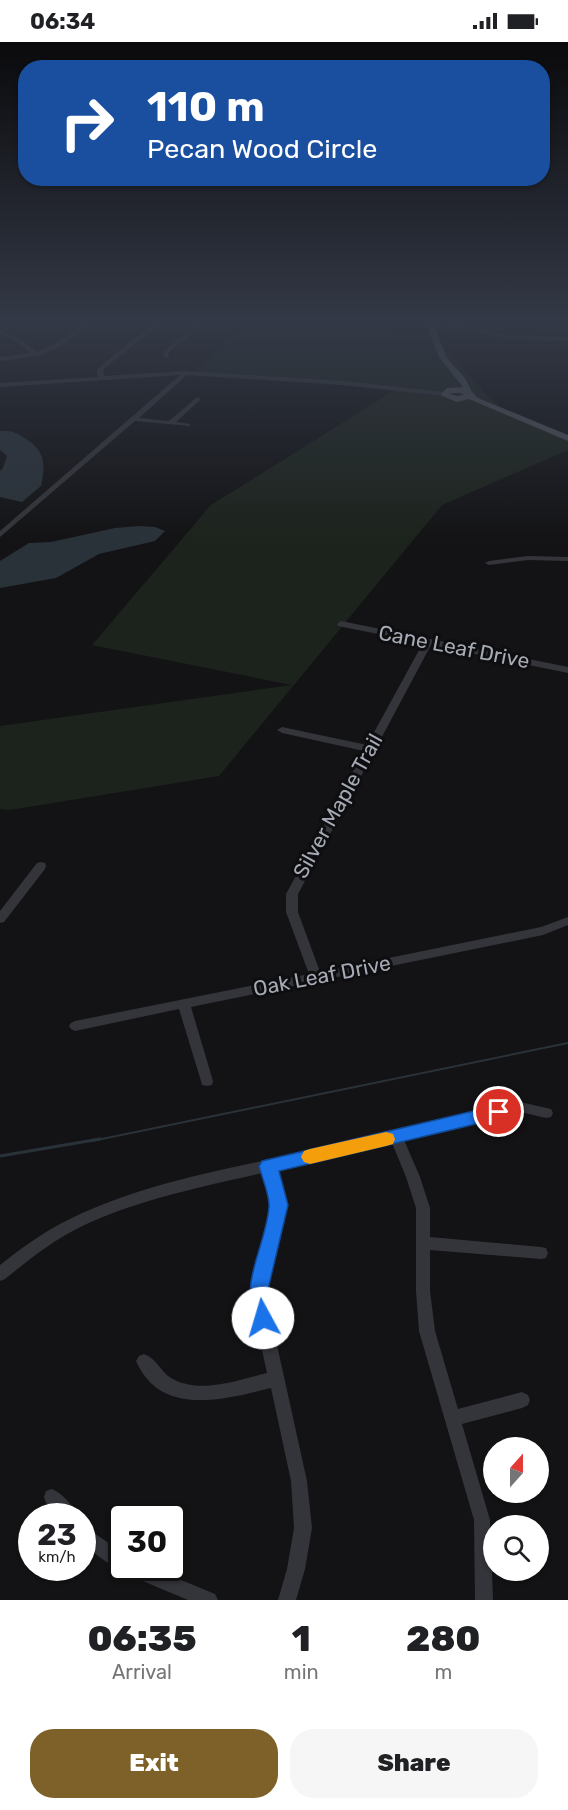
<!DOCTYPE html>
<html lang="en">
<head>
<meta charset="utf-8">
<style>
  :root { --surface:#fff; --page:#f6f6f6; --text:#202124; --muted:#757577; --accent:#7e6129 }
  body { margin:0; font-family:Rubik,sans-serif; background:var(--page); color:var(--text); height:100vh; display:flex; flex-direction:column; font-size:22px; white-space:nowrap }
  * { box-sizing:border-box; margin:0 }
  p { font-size:20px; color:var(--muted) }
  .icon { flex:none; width:33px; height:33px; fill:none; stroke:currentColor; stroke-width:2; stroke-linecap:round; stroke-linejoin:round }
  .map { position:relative; height:1558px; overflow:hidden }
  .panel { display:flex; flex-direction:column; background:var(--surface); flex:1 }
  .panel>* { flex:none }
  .guide { position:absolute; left:18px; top:18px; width:532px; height:126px; border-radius:24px; box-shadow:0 2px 4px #0004; background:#1a4fa0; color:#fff; overflow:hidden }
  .needle { width:39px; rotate:21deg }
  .buttons { position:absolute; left:483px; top:1395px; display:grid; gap:12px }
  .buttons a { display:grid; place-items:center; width:66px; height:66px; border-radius:50%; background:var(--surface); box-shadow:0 2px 4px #0004; font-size:30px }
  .speed { position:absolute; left:18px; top:1461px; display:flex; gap:12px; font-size:30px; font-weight:700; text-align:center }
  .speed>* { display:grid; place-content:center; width:78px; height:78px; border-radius:50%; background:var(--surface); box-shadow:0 2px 4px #0004; line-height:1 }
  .speed small { font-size:15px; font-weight:400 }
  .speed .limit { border:3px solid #111; border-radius:9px; background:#fff; color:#111 }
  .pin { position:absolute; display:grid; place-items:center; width:51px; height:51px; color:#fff; margin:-26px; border:3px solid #fff; border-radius:50%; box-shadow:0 2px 6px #0007 }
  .me { position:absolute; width:66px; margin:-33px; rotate:354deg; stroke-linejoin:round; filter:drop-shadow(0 0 4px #0008) }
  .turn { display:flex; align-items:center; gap:21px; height:126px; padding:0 30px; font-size:27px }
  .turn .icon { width:78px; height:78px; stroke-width:2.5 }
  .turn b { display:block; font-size:42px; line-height:51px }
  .eta { display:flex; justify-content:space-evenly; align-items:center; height:102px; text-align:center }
  .eta b { font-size:36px; font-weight:800; line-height:42px }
  .cta { display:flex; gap:12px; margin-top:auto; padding:12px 30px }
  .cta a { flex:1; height:69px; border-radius:24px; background:var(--accent); color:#fff; font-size:24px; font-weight:800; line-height:69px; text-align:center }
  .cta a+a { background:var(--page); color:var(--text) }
  .status { display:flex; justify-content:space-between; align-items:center; height:42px; padding:0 30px; background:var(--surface); direction:ltr }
  .status svg { height:16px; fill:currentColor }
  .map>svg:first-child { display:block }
  .green { fill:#1c231c }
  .water { fill:#2a3239 }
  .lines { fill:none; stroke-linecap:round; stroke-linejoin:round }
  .stream-far1 { stroke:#2a3239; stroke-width:2 }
  .stream { stroke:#2a3239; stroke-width:3 }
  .minor { fill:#34353a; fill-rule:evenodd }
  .major { fill:#505259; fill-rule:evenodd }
  .route { fill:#1a73e8; stroke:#114b97; stroke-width:1.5 }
  .slow { fill:#f59e0b }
  .labels { text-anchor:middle; stroke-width:6; stroke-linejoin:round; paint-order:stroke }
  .street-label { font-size:21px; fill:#a5aab5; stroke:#0e0e10 }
</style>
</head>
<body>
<div class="status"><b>06:34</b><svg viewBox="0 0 49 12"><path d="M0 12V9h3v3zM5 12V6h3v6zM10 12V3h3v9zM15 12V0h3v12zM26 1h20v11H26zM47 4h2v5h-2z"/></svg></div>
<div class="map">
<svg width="568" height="1558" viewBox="0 0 568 1558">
  <rect width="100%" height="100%" fill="#131315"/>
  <path class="green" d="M 242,282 L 352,282 L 433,293 L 486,352 L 508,372 L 568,395 L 568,408 L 442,463 L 219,734 L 10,768 L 0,767 L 0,684 L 292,643 L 92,603 L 211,463 L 395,348 L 194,330 Z"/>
  <path class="water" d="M 0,389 C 9,388 15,390 23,395 C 45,408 46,421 41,444 L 22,460 L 0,455 L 0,429 L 3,426 L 7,414 L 0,408 Z
    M 140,484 L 155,485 L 165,489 L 155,499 L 99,512 L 56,536 L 0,546 L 0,519 L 29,501 L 51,500 L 115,486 Z"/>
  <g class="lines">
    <path class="stream-far1" d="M 92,1099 L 568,1001"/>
    <path class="stream" d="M 0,1114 L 100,1097"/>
    <path class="minor" d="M 85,282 L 92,282 L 59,305 L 39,314 L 0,319 L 0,315 L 31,311 L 14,298 L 0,292 L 0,288 L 18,296 L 37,310 L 55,302 Z
      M 153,282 L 160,282 L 106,325 L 103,328 L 104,334 L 186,329 L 343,339 L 445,350 L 448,352 L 445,354 L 343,343 L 187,333 L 139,376 L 169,379 L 196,356 L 200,356 L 200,358 L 176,380 L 190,382 L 190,384 L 135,379 L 0,495 L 0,489 L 180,333 L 0,345 L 0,341 L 98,335 L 97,328 L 102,323 Z
      M 197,282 L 204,282 L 168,311 L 169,316 L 165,316 L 163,310 Z
      M 444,282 L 455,282 L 507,293 L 568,295 L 568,299 L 507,297 Z
      M 528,514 L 568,515 L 568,519 L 528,518 L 489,523 L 485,521 L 489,519 Z
      M 341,579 L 568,625 L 568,631 L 431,603 L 298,852 L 298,870 L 320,930 L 541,885 L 568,875 L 568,883 L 543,893 L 191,965 L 213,1039 L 212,1043 L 207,1044 L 202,1043 L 201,1039 L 179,967 L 75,989 L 71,987 L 69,984 L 71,981 L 75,979 L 309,932 L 286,870 L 286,852 L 364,709 L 282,691 L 277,688 L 282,685 L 367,703 L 423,601 L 338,584 L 337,582 Z
      M 41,820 L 45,821 L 46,824 L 45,827 L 4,880 L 0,881 L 0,869 L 37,821 Z
      M 520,1060 L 551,1067 L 553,1071 L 551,1075 L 546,1076 L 520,1070 L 404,1098 L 420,1135 L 430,1166 L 430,1195 L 541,1205 L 546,1206 L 548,1211 L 546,1216 L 541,1217 L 430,1208 L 430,1249 L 435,1289 L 458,1367 L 522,1350 L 528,1353 L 530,1358 L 528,1363 L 522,1366 L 462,1382 L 490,1478 L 493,1558 L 475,1558 L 474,1478 L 419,1289 L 416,1249 L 416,1166 L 406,1135 L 392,1101 L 276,1128 L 286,1163 L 280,1195 L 267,1243 L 271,1276 L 307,1439 L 312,1486 L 305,1527 L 296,1558 L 278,1558 L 287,1527 L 294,1486 L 291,1439 L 271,1346 C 225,1357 161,1376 136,1319 L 139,1314 L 144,1312 C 156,1316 161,1330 171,1336 C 200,1353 238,1338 267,1331 L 255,1276 L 253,1243 L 266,1195 L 272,1163 L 263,1131 C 198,1146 129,1159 69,1191 C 46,1204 26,1220 5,1237 L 0,1239 L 0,1223 C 19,1208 38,1194 60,1182 C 136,1142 224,1128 308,1109 C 379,1093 449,1076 520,1060 Z
      M 52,1447 C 62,1451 74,1464 77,1474 L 58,1474 L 46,1461 L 44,1455 L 46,1449 Z
      M 82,1483 L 122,1510 L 122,1526 L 152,1526 L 215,1552 L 218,1558 L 188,1558 L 126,1532 L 124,1529 L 122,1530 L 116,1527 L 82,1502 Z"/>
    <path class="major" d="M 426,282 L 434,282 L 446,315 L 465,336 L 472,350 L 478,356 L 568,393 L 568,399 L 469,357 L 457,360 L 442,354 L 441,352 L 447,346 L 463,345 L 439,315 ZM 452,351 L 461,351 L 464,353 L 457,354 L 450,352 Z"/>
  </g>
  <linearGradient id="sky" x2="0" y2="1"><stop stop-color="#0a0a0c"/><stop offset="0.56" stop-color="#333946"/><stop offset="1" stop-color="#333946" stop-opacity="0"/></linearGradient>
  <rect width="568" height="500" fill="url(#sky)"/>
  <path class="route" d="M 499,1063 L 505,1065 L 508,1070 L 505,1075 L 279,1129 L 288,1163 L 269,1243 L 273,1276 L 270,1282 L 263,1285 L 256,1282 C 238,1242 266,1204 269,1165 C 270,1153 262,1136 259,1124 L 262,1119 Z"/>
  <path class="slow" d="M 386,1090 L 393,1092 L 395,1097 L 393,1102 L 386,1104 L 310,1122 L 304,1120 L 301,1115 L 304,1109 L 310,1107 Z"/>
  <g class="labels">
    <g class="street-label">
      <text transform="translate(454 605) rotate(11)" y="7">Cane Leaf Drive</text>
      <text transform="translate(338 764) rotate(-61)" y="7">Silver Maple Trail</text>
      <text transform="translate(322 934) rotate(-11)" y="7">Oak Leaf Drive</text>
    </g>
  </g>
</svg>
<div class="buttons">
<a><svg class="needle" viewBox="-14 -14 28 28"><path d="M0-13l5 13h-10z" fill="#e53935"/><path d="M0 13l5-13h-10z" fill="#757577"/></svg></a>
<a><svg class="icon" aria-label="search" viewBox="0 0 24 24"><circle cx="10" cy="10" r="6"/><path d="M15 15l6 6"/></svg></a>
</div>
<div class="speed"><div>23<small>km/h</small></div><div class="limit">30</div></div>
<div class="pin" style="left:499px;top:1070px;background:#d93025"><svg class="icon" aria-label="arrive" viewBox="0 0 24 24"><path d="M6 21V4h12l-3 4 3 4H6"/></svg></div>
<svg class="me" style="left:263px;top:1276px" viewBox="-20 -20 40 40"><circle r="19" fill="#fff"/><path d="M0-13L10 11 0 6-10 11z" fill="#1a73e8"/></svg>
<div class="guide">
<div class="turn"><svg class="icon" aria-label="right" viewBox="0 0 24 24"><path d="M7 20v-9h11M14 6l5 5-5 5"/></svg><div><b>110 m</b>Pecan Wood Circle</div></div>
</div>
</div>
<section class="panel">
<div class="eta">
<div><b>06:35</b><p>Arrival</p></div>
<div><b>1</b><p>min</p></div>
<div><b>280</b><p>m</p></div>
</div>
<div class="cta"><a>Exit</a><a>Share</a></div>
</section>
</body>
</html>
